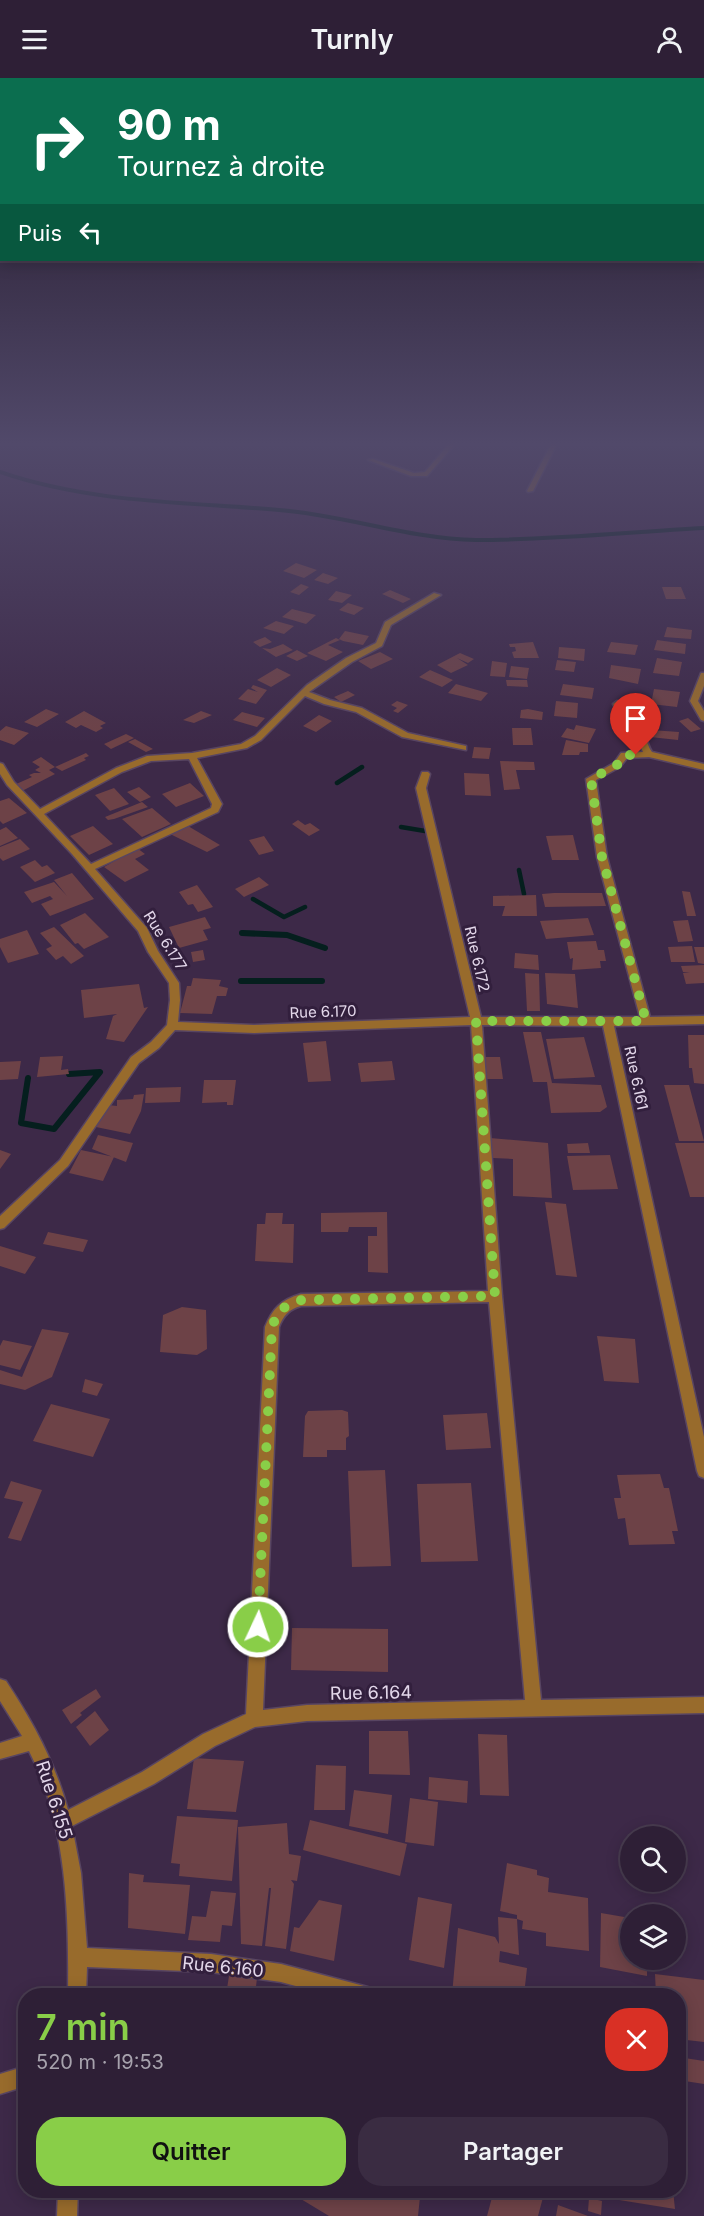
<!DOCTYPE html>
<html lang="fr">
<head>
<meta charset="utf-8">
<style>
  :root { --surface:#2e1f36; --page:#3a2c42; --text:#f1f3f6; --muted:#a7a2ad; --line:#493d51; --accent:#89ce48 }
  body { margin:0; font-family:Inter,sans-serif; background:var(--page); color:var(--text); height:100vh; display:flex; flex-direction:column; font-size:22px; white-space:nowrap }
  * { box-sizing:border-box; margin:0 }
  p { font-size:20px; color:var(--muted) }
  .icon { flex:none; width:33px; height:33px; fill:none; stroke:currentColor; stroke-width:2; stroke-linecap:round; stroke-linejoin:round }
  .map { position:relative; flex:1; overflow:hidden }
  .drawer { position:absolute; left:18px; top:1910px; width:668px; height:210px; display:flex; flex-direction:column; background:var(--surface); border-radius:24px; box-shadow:0 3px 15px #0003,0 0 0 2px var(--line) }
  .drawer>* { flex:none }
  .banner { position:absolute; left:0px; top:0px; width:705px; height:183px; box-shadow:0 3px 15px #0003,0 0 0 2px var(--line); background:#0b6e4f; color:#fff; overflow:hidden }
  .buttons { position:absolute; left:620px; top:1748px; display:grid; gap:12px }
  .buttons a { display:grid; place-items:center; width:66px; height:66px; border-radius:50%; background:var(--surface); box-shadow:0 3px 15px #0003,0 0 0 2px var(--line); font-size:30px }
  .pin { position:absolute; display:grid; place-items:center; width:51px; height:51px; color:#fff; margin:-62px -26px; border-radius:50% 50% 50% 0; rotate:-45deg; box-shadow:0 0 6px #0007 }
  .pin .icon { rotate:45deg }
  .me { position:absolute; width:66px; margin:-33px; rotate:3deg; stroke-linejoin:round; filter:drop-shadow(0 0 4px #0008) }
  .turn { display:flex; align-items:center; gap:21px; height:126px; padding:0 18px; font-size:27px }
  .turn .icon { width:78px; height:78px; stroke-width:2.5 }
  .turn b { display:block; font-size:42px; line-height:51px }
  .then { display:flex; align-items:center; height:57px; padding:0 18px; background:#0003; gap:12px; font-size:22px }
  .round { display:grid; place-items:center; flex:none; width:63px; height:63px; border-radius:24px; background:var(--page) }
  .head { display:flex; align-items:center; justify-content:space-between; height:102px; padding:0 18px }
  h1 { font-size:36px; font-weight:600; line-height:45px; color:var(--accent) }
  .action { display:flex; gap:12px; margin-top:auto; padding:12px 18px }
  .action a { flex:1; height:69px; border-radius:24px; background:var(--accent); color:#111; font-size:24px; font-weight:600; line-height:69px; text-align:center }
  .action a+a { background:var(--page); color:var(--text) }
  header { display:flex; justify-content:space-between; align-items:center; height:78px; padding:0 18px; background:var(--surface); font-size:27px; font-weight:600 }
  .map>svg:first-child { display:block }
  .lines { fill:none; stroke-linecap:round; stroke-linejoin:round }
  .stream-far2 { stroke:#051f1e; stroke-width:4 }
  .stream-far1 { stroke:#051f1e; stroke-width:4.5 }
  .stream { stroke:#051f1e; stroke-width:6 }
  .building { fill:#6d4247 }
  .minor-casing { stroke:#584562; stroke-width:3 }
  .minor { fill:#986b2c; fill-rule:evenodd }
  .route { stroke:#89ce48; stroke-width:10; stroke-dasharray:0 18 }
  .labels { text-anchor:middle; stroke-width:6; stroke-linejoin:round; paint-order:stroke }
  .street-label { font-size:15px; fill:#e3d7ea; stroke:#321f3d }
  .near-street-label { font-size:18px; fill:#e3d7ea; stroke:#321f3d }
</style>
</head>
<body>
<header><svg class="icon" aria-label="menu" viewBox="0 0 24 24"><path d="M4 6h16M4 12h16M4 18h16"/></svg>Turnly<svg class="icon" aria-label="person" viewBox="0 0 24 24"><circle cx="12" cy="8" r="4"/><path d="M4 21q1-7 8-7t8 7"/></svg></header>
<div class="map">
<svg width="704" height="2138" viewBox="0 0 704 2138">
  <rect width="100%" height="100%" fill="#3d2948"/>
  <g class="lines">
    <path class="stream-far2" d="M 0,394 C 90,425 185,424 279,432 C 345,437 409,461 476,462 C 552,462 629,454 704,450"/>
    <path class="stream-far1" d="M 337,705 L 362,689
      M 401,749 L 425,753
      M 519,792 L 524,816
      M 253,821 L 284,839 L 305,829"/>
    <path class="stream" d="M 242,855 L 287,857 L 325,870
      M 241,903 L 322,903
      M 28,1000 L 21,1045 L 54,1051 L 100,994 L 69,996"/>
  </g>
  <path class="building" d="M 296,485 L 317,492 L 304,500 L 283,493 Z
    M 323,495 L 338,500 L 328,506 L 314,502 Z
    M 301,506 L 309,509 L 299,517 L 290,514 Z
    M 662,509 L 681,509 L 686,521 L 666,521 Z
    M 390,512 L 411,521 L 403,525 L 382,516 Z
    M 336,513 L 352,517 L 342,525 L 328,522 Z
    M 348,525 L 364,530 L 354,537 L 339,532 Z
    M 292,531 L 316,537 L 306,546 L 282,539 Z
    M 276,543 L 294,548 L 284,556 L 263,550 Z
    M 667,549 L 692,552 L 691,561 L 664,559 Z
    M 345,553 L 369,558 L 363,567 L 343,563 L 339,561 Z
    M 265,559 L 272,564 L 260,569 L 253,564 Z
    M 336,560 L 340,562 L 328,567 L 343,574 L 326,583 L 307,575 Z
    M 657,562 L 686,566 L 685,576 L 654,572 Z
    M 533,564 L 539,580 L 514,580 L 512,574 L 516,573 L 515,569 L 510,569 L 509,566 Z
    M 611,564 L 638,567 L 635,577 L 607,574 Z
    M 283,566 L 293,572 L 276,579 L 262,570 L 270,571 Z
    M 559,569 L 585,571 L 584,583 L 558,580 Z
    M 297,572 L 308,578 L 297,583 L 286,578 Z
    M 380,574 L 393,581 L 371,591 L 358,583 Z
    M 460,575 L 474,581 L 468,585 L 457,580 L 468,587 L 451,595 L 437,587 Z
    M 657,580 L 682,584 L 679,598 L 653,595 Z
    M 557,582 L 576,584 L 574,594 L 555,592 Z
    M 492,583 L 507,585 L 505,599 L 490,598 Z
    M 611,587 L 641,591 L 638,606 L 609,600 Z
    M 511,588 L 529,590 L 527,601 L 509,599 Z
    M 277,590 L 291,597 L 271,609 L 257,602 Z
    M 430,592 L 453,602 L 442,609 L 419,599 Z
    M 506,602 L 527,602 L 528,609 L 507,608 Z
    M 456,606 L 488,615 L 481,623 L 448,615 Z
    M 563,606 L 594,610 L 592,621 L 560,617 Z
    M 253,607 L 267,612 L 256,626 L 238,621 L 248,611 L 258,614 L 251,610 Z
    M 654,611 L 680,614 L 677,629 L 651,626 Z
    M 348,613 L 355,617 L 341,624 L 334,619 Z
    M 397,623 L 408,627 L 398,635 L 393,633 L 397,630 L 391,627 Z
    M 556,623 L 578,625 L 577,640 L 554,638 Z
    M 46,631 L 59,636 L 37,649 L 24,644 Z
    M 528,631 L 543,634 L 542,642 L 520,640 L 521,632 Z
    M 84,633 L 106,645 L 100,648 L 103,650 L 96,654 L 81,647 L 76,650 L 65,644 Z
    M 201,633 L 212,637 L 194,645 L 183,642 Z
    M 242,634 L 265,640 L 257,649 L 233,642 Z
    M 319,637 L 332,643 L 316,654 L 303,648 Z
    M 688,640 L 701,651 L 691,654 L 679,643 Z
    M 576,647 L 596,651 L 589,665 L 561,659 L 567,650 L 574,652 Z
    M 6,648 L 29,655 L 14,667 L 0,662 L 0,653 Z
    M 512,650 L 531,650 L 533,667 L 513,667 Z
    M 651,652 L 679,654 L 678,662 L 650,659 Z
    M 126,656 L 134,660 L 111,671 L 104,666 Z
    M 135,661 L 153,671 L 146,674 L 128,664 Z
    M 566,662 L 588,666 L 588,674 L 580,674 L 579,677 L 562,677 Z
    M 474,669 L 491,670 L 489,681 L 472,680 Z
    M 86,675 L 89,678 L 84,680 L 86,682 L 62,693 L 55,689 Z
    M 41,679 L 55,689 L 49,692 L 55,696 L 22,713 L 14,707 L 32,699 L 29,697 L 34,695 L 41,695 L 35,692 L 40,689 L 32,684 Z
    M 500,683 L 534,684 L 535,692 L 516,692 L 520,711 L 504,712 Z
    M 464,695 L 489,696 L 491,718 L 465,717 Z
    M 190,705 L 204,718 L 176,729 L 162,716 Z
    M 139,709 L 151,719 L 140,724 L 127,714 Z
    M 114,710 L 129,726 L 110,733 L 95,717 Z
    M 9,720 L 27,735 L 3,746 L 0,743 L 0,723 Z
    M 142,724 L 148,729 L 114,741 L 108,742 L 105,739 Z
    M 152,730 L 171,746 L 142,759 L 122,741 Z
    M 298,742 L 305,747 L 310,745 L 320,752 L 309,758 L 292,746 Z
    M 93,748 L 113,766 L 89,777 L 70,758 Z
    M 188,748 L 220,767 L 207,774 L 170,756 Z
    M 6,749 L 18,760 L 0,768 L 0,752 Z
    M 573,757 L 579,782 L 552,782 L 546,758 Z
    M 264,758 L 274,773 L 259,777 L 249,762 Z
    M 20,761 L 30,771 L 3,783 L 0,780 L 0,769 Z
    M 137,770 L 145,776 L 135,781 L 149,792 L 125,804 L 104,789 Z
    M 35,782 L 42,789 L 47,787 L 55,795 L 35,804 L 20,789 Z
    M 72,795 L 94,821 L 50,838 L 41,826 L 53,821 L 50,818 L 32,825 L 24,814 L 54,804 L 67,818 L 54,802 Z
    M 259,799 L 269,807 L 244,819 L 235,811 Z
    M 197,807 L 213,829 L 198,834 L 193,826 L 188,827 L 179,814 Z
    M 682,813 L 690,814 L 696,838 L 687,838 Z
    M 554,815 L 602,815 L 606,828 L 545,829 L 542,816 Z
    M 536,817 L 537,838 L 502,838 L 505,828 L 493,828 L 493,818 Z
    M 85,835 L 109,859 L 84,871 L 78,865 L 75,866 L 60,847 Z
    M 205,839 L 211,850 L 203,852 L 208,862 L 179,870 L 169,849 Z
    M 588,840 L 594,857 L 546,861 L 540,843 Z
    M 688,842 L 693,863 L 678,864 L 673,843 Z
    M 54,849 L 84,878 L 71,886 L 63,878 L 56,882 L 46,871 L 52,868 L 40,855 Z
    M 27,852 L 39,876 L 8,885 L 0,869 L 0,861 Z
    M 596,863 L 598,872 L 604,872 L 606,883 L 600,883 L 601,890 L 572,892 L 573,880 L 570,881 L 567,864 Z
    M 692,868 L 695,884 L 671,884 L 668,869 Z
    M 694,869 L 704,869 L 704,886 L 698,885 Z
    M 203,872 L 205,882 L 193,884 L 191,874 Z
    M 515,875 L 538,877 L 539,892 L 514,890 Z
    M 704,887 L 704,905 L 686,906 L 683,895 L 690,894 L 683,894 L 681,888 Z
    M 525,895 L 539,896 L 540,933 L 527,933 Z
    M 545,895 L 575,896 L 578,930 L 547,926 Z
    M 193,900 L 221,902 L 219,908 L 228,910 L 226,918 L 217,918 L 212,936 L 180,935 L 187,908 L 191,908 Z
    M 139,906 L 144,930 L 148,929 L 124,964 L 106,961 L 113,938 L 117,936 L 84,940 L 81,912 Z
    M 523,954 L 541,954 L 552,1005 L 601,1007 L 607,1029 L 600,1034 L 551,1035 L 547,1004 L 533,1004 Z
    M 688,957 L 704,957 L 704,1006 L 694,1005 L 692,990 L 689,990 Z
    M 584,959 L 595,999 L 554,1001 L 546,961 Z
    M 326,963 L 331,1003 L 308,1004 L 303,965 Z
    M 63,978 L 61,992 L 68,991 L 69,996 L 37,999 L 40,979 Z
    M 483,979 L 500,979 L 503,1001 L 487,1001 Z
    M 21,983 L 18,1001 L 0,1002 L 0,984 Z
    M 392,983 L 395,1002 L 361,1004 L 358,985 Z
    M 204,1002 L 236,1002 L 233,1027 L 227,1027 L 227,1024 L 202,1025 Z
    M 664,1007 L 689,1007 L 704,1063 L 679,1063 Z
    M 181,1009 L 180,1024 L 145,1025 L 146,1010 Z
    M 144,1016 L 141,1033 L 130,1056 L 96,1049 L 108,1027 L 117,1028 L 117,1022 L 133,1021 L 134,1017 Z
    M 98,1057 L 133,1065 L 126,1084 L 92,1071 Z
    M 490,1060 L 548,1065 L 552,1120 L 513,1118 L 513,1081 L 493,1080 Z
    M 588,1065 L 590,1075 L 568,1075 L 567,1066 Z
    M 675,1065 L 704,1065 L 704,1119 L 690,1119 Z
    M 0,1072 L 11,1076 L 0,1091 Z
    M 81,1072 L 114,1079 L 103,1103 L 69,1095 Z
    M 610,1077 L 618,1111 L 573,1112 L 567,1078 Z
    M 545,1124 L 566,1126 L 577,1199 L 556,1197 Z
    M 387,1134 L 388,1195 L 368,1194 L 368,1158 L 377,1158 L 377,1149 L 349,1149 L 348,1154 L 321,1154 L 321,1135 Z
    M 266,1135 L 283,1135 L 282,1146 L 294,1146 L 293,1185 L 255,1183 L 257,1146 L 265,1146 Z
    M 48,1154 L 88,1162 L 83,1174 L 43,1166 Z
    M 0,1168 L 36,1179 L 25,1196 L 0,1188 Z
    M 182,1229 L 206,1232 L 207,1271 L 197,1277 L 160,1274 L 163,1237 Z
    M 42,1251 L 69,1255 L 52,1299 L 25,1312 L 0,1306 L 0,1292 L 22,1299 Z
    M 597,1258 L 635,1261 L 639,1305 L 604,1303 Z
    M 3,1262 L 32,1268 L 20,1292 L 0,1287 L 0,1268 Z
    M 85,1301 L 103,1306 L 97,1318 L 82,1314 Z
    M 51,1326 L 110,1341 L 93,1379 L 33,1363 Z
    M 342,1332 L 348,1334 L 349,1358 L 346,1360 L 346,1372 L 327,1372 L 327,1379 L 303,1379 L 305,1338 L 308,1333 Z
    M 487,1335 L 491,1370 L 446,1372 L 443,1337 Z
    M 385,1392 L 391,1488 L 352,1489 L 348,1393 Z
    M 660,1396 L 664,1410 L 669,1410 L 678,1453 L 672,1453 L 675,1466 L 629,1467 L 625,1440 L 618,1441 L 614,1420 L 621,1420 L 617,1397 Z
    M 11,1403 L 42,1412 L 21,1463 L 8,1460 L 23,1424 L 4,1420 Z
    M 471,1405 L 478,1483 L 421,1484 L 417,1406 Z
    M 292,1550 L 388,1551 L 388,1594 L 291,1592 Z
    M 96,1611 L 101,1619 L 80,1635 L 82,1637 L 71,1646 L 62,1632 Z
    M 95,1633 L 109,1652 L 90,1668 L 76,1649 Z
    M 369,1653 L 408,1653 L 410,1697 L 369,1696 Z
    M 478,1656 L 507,1657 L 509,1718 L 480,1717 Z
    M 194,1680 L 244,1683 L 236,1734 L 187,1731 Z
    M 316,1687 L 346,1688 L 345,1732 L 314,1732 Z
    M 429,1699 L 468,1703 L 467,1725 L 428,1721 Z
    M 354,1712 L 392,1717 L 388,1756 L 349,1748 Z
    M 410,1720 L 438,1724 L 434,1768 L 405,1764 Z
    M 177,1738 L 238,1742 L 232,1803 L 179,1798 L 180,1786 L 171,1785 Z
    M 310,1742 L 407,1766 L 400,1798 L 303,1772 Z
    M 287,1745 L 289,1776 L 301,1778 L 297,1803 L 291,1802 L 294,1806 L 286,1871 L 265,1868 L 271,1810 L 269,1810 L 262,1868 L 241,1866 L 238,1749 Z
    M 507,1785 L 537,1792 L 537,1797 L 549,1800 L 548,1814 L 588,1820 L 589,1873 L 546,1868 L 546,1855 L 522,1851 L 523,1843 L 517,1841 L 519,1877 L 500,1873 L 499,1884 L 527,1890 L 524,1917 L 452,1917 L 458,1850 L 495,1859 L 499,1866 L 498,1839 L 517,1841 L 517,1837 L 500,1833 Z
    M 129,1795 L 144,1797 L 143,1804 L 190,1807 L 185,1856 L 128,1850 Z
    M 211,1813 L 236,1815 L 232,1848 L 222,1847 L 220,1864 L 188,1862 L 192,1838 L 206,1839 Z
    M 418,1819 L 452,1826 L 444,1890 L 409,1882 Z
    M 319,1822 L 342,1827 L 334,1883 L 290,1873 L 294,1849 L 299,1850 Z
    M 601,1835 L 630,1840 L 630,1881 L 647,1881 L 647,1898 L 600,1889 Z
    M 655,1896 L 704,1902 L 704,1964 L 678,1961 L 678,1917 L 656,1917 Z
    M 229,1898 L 257,1900 L 255,1917 L 226,1917 Z
    M 166,1909 L 199,1914 L 199,1917 L 164,1917 Z
    M 678,1979 L 704,1983 L 704,2006 L 678,2002 Z
    M 286,2112 L 413,2112 L 412,2118 L 420,2119 L 418,2138 L 329,2138 Z
    M 494,2112 L 545,2112 L 538,2138 L 487,2138 Z
    M 613,2112 L 673,2112 L 675,2131 L 613,2121 Z
    M 589,2120 L 602,2123 L 601,2137 L 588,2133 Z
    M 558,2127 L 588,2138 L 556,2138 Z"/>
  <g class="lines">
    <g class="minor-casing">
      <path id="minor" d="M 449,366 L 455,366 L 427,398 L 411,398 L 368,382 L 373,381 L 414,395 L 425,394 Z
        M 551,366 L 557,366 L 533,413 L 528,414 L 527,413 Z
        M 434,515 L 441,517 L 391,547 L 382,568 L 352,584 L 309,614 L 330,622 L 362,630 L 408,655 L 466,668 L 466,672 L 402,659 L 356,634 L 324,626 L 305,618 L 261,662 L 247,670 L 197,680 L 222,726 L 218,734 L 95,791 L 147,850 L 158,873 L 179,905 L 180,922 L 178,944 L 254,947 L 470,939 L 416,710 L 422,694 L 428,694 L 430,696 L 426,710 L 481,939 L 640,939 L 597,779 L 586,701 L 614,685 L 621,675 L 643,674 L 638,662 L 636,643 L 626,634 L 614,628 L 613,626 L 617,623 C 657,637 637,650 652,674 L 704,686 L 704,692 L 649,679 L 627,680 L 620,689 L 596,702 L 607,779 L 650,939 L 704,938 L 704,946 L 614,948 L 704,1359 L 704,1400 L 699,1398 L 697,1393 L 603,948 L 482,947 L 502,1218 L 541,1622 L 704,1619 L 704,1635 L 307,1643 L 255,1649 L 215,1668 L 154,1706 L 72,1748 L 81,1795 L 87,1870 L 211,1876 L 281,1886 L 364,1908 L 371,1910 L 373,1917 L 329,1917 L 281,1904 L 211,1894 L 87,1889 L 86,1917 L 68,1917 C 69,1835 67,1747 29,1673 L 0,1681 L 0,1665 L 22,1658 L 0,1623 L 0,1601 L 6,1603 C 33,1644 55,1684 68,1732 L 142,1694 L 203,1656 L 246,1636 L 265,1249 C 273,1230 281,1222 301,1216 L 488,1213 L 471,947 L 254,955 L 175,952 L 159,970 L 139,985 L 68,1088 L 4,1150 L 0,1151 L 0,1138 L 60,1082 L 131,979 L 151,964 L 167,947 L 170,922 L 169,905 L 148,874 L 138,853 L 72,776 L 7,707 L 0,696 L 0,685 L 3,686 L 14,704 L 40,731 L 116,690 L 147,678 L 192,675 L 241,666 L 255,658 L 307,607 L 346,580 L 376,565 L 385,544 ZM 189,681 L 212,726 L 211,730 L 91,786 L 44,736 L 122,694 L 151,683 ZM 489,1224 L 525,1622 L 307,1627 L 263,1632 L 279,1249 C 283,1238 289,1231 301,1228 Z
        M 701,595 L 704,595 L 704,608 L 698,623 L 704,633 L 704,643 L 701,642 L 690,623 Z
        M 26,1988 L 26,2008 L 0,2016 L 0,1996 Z
        M 58,2112 L 78,2112 L 77,2138 L 57,2138 Z"/>
    </g>
    <use href="#minor" class="minor"/>
  </g>
  <linearGradient id="sky" x2="0" y2="1"><stop stop-color="#221728"/><stop offset="0.55" stop-color="#51496a"/><stop offset="1" stop-color="#51496a" stop-opacity="0"/></linearGradient>
  <rect width="704" height="665" fill="url(#sky)"/>
  <g class="lines">
    <path class="route" d="M 258,1549 L 272,1249 C 278,1232 284,1227 302,1222 L 495,1218 L 476,943 L 646,943 L 602,779 L 591,701 L 617,687 L 624,677 L 636,677"/>
  </g>
  <g class="labels">
    <g class="street-label">
      <text transform="translate(165 863) rotate(58)" y="5">Rue 6.177</text>
      <text transform="translate(477 881) rotate(77)" y="5">Rue 6.172</text>
      <text transform="translate(323 934) rotate(-2)" y="5">Rue 6.170</text>
      <text transform="translate(636 1000) rotate(78)" y="5">Rue 6.161</text>
    </g>
    <g class="near-street-label">
      <text transform="translate(371 1615) rotate(-1)" y="6">Rue 6.164</text>
      <text transform="translate(54 1722) rotate(72)" y="6">Rue 6.155</text>
      <text transform="translate(223 1889) rotate(6)" y="6">Rue 6.160</text>
    </g>
  </g>
</svg>
<div class="buttons">
<a><svg class="icon" aria-label="search" viewBox="0 0 24 24"><circle cx="10" cy="10" r="6"/><path d="M15 15l6 6"/></svg></a>
<a><svg class="icon" aria-label="layers" viewBox="0 0 24 24"><path d="M12 4l9 5-9 5-9-5zM3 14l9 5 9-5"/></svg></a>
</div>
<div class="pin" style="left:636px;top:677px;background:#d93025"><svg class="icon" aria-label="arrive" viewBox="0 0 24 24"><path d="M6 21V4h12l-3 4 3 4H6"/></svg></div>
<svg class="me" style="left:258px;top:1549px" viewBox="-20 -20 40 40"><circle r="17" fill="#89ce48" stroke="#fff" stroke-width="3"/><path d="M0-11L8 9 0 5-8 9z" fill="#fff"/></svg>
<div class="banner">
<div class="turn"><svg class="icon" aria-label="right" viewBox="0 0 24 24"><path d="M7 20v-9h11M14 6l5 5-5 5"/></svg><div><b>90 m</b>Tournez à droite</div></div>
<div class="then">Puis<svg class="icon" aria-label="left" viewBox="0 0 24 24"><path d="M17 20v-9H6M10 6l-5 5 5 5"/></svg></div>
</div>
<section class="drawer">
<div class="head"><div><h1>7 min</h1><p>520 m · 19:53</p></div><a class="round" style="background:#d93025;color:#fff"><svg class="icon" aria-label="close" viewBox="0 0 24 24"><path d="M6 6l12 12M18 6L6 18"/></svg></a></div>
<div class="action"><a>Quitter</a><a>Partager</a></div>
</section>
</div>
</body>
</html>
